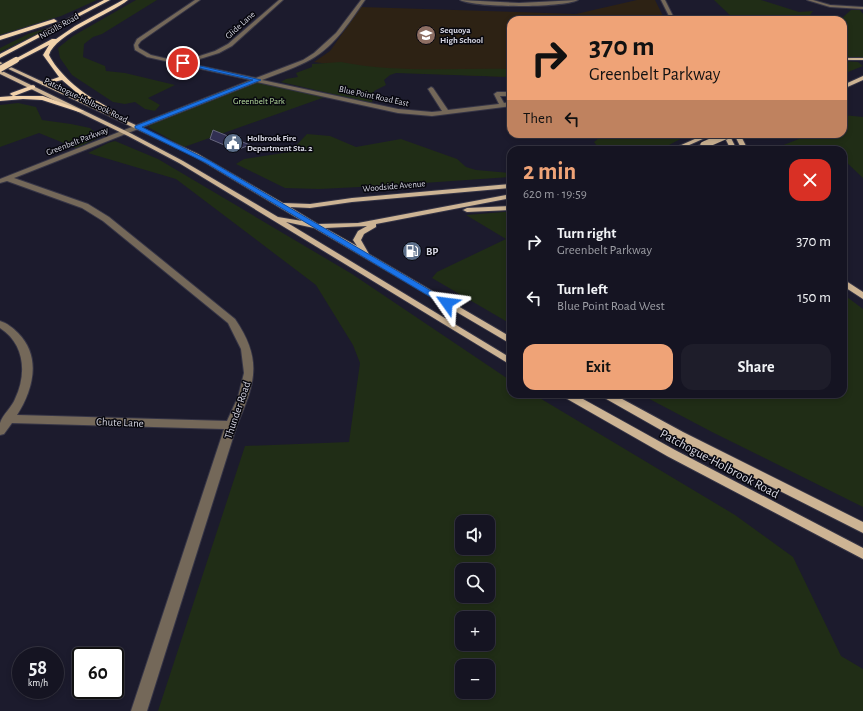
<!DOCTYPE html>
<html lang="en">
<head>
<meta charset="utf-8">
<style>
  :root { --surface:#151422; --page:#1e1d2a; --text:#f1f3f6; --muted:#9d9ea5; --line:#343340; --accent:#efa377 }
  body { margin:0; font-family:"Alegreya Sans",sans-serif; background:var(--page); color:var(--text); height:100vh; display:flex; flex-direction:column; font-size:15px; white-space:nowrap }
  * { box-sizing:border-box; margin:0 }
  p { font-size:13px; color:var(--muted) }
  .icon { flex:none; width:22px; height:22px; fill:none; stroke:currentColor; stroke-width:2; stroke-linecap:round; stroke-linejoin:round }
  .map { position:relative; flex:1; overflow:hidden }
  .details { position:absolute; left:507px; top:146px; width:340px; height:252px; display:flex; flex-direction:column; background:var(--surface); border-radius:12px; box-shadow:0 2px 6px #0003,0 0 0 1px var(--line) }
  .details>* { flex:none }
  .hud { position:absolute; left:507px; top:16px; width:340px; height:122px; border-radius:12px; box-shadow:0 2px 6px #0003,0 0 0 1px var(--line); background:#efa377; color:#111; overflow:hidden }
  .buttons { position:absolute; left:455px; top:515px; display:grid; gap:8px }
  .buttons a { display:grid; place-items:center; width:40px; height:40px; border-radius:8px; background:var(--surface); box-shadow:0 2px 6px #0003,0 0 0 1px var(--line); font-size:20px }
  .speed { position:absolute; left:12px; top:647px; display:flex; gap:8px; font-size:20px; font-weight:700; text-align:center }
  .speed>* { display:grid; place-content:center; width:52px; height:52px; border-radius:50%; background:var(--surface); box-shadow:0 2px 6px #0003,0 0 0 1px var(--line); line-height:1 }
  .speed small { font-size:10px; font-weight:400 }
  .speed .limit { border:2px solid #111; border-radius:6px; background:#fff; color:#111 }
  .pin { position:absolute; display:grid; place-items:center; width:34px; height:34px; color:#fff; margin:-17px; border:2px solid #fff; border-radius:50%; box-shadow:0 1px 4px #0007 }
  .me { position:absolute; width:44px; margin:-22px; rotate:301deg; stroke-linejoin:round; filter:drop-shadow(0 0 3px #0008) }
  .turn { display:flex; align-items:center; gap:14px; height:84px; padding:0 16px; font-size:18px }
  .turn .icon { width:52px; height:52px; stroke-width:2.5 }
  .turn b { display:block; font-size:28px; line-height:34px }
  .then { display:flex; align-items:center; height:38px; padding:0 16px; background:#0003; gap:8px; font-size:15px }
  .round { display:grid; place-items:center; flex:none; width:42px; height:42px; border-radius:12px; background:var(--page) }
  .summary { display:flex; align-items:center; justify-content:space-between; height:68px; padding:0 16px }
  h1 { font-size:24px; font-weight:600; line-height:30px; color:var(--accent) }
  .button { display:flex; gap:8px; margin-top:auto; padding:8px 16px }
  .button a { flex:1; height:46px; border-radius:12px; background:var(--accent); color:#111; font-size:16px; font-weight:600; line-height:46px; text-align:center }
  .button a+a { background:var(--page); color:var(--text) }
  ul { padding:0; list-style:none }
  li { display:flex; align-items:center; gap:12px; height:56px; padding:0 16px }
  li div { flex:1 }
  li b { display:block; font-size:15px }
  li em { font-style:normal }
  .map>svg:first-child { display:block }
  .education { fill:#2d2214 }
  .green { fill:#202d16; fill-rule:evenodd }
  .building { fill:#312f52; stroke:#66667c }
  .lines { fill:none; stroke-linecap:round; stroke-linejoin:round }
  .minor-casing { stroke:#363546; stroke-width:2 }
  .major-casing { stroke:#363546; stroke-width:2 }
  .highway-casing { stroke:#363546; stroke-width:2 }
  .minor { fill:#746859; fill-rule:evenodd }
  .major { fill:#cdb494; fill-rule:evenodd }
  .highway { fill:#f1d2ab; fill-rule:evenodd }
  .major-bridge-far1-casing { stroke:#363546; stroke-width:6; stroke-linecap:butt }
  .major-bridge-casing { stroke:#363546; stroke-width:8; stroke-linecap:butt }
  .highway-bridge-casing { stroke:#363546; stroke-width:8; stroke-linecap:butt }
  .major-bridge-far1 { stroke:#cdb494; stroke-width:5.5 }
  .major-bridge { stroke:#cdb494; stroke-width:7 }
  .highway-bridge { stroke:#f1d2ab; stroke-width:6 }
  .route { fill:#1a73e8; stroke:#114b97 }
  .labels { text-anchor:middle; stroke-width:3; stroke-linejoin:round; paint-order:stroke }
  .far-street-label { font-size:9px; fill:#d5d5e1; stroke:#07070e }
  .far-poi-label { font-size:9px; font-weight:bold; fill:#d5d5e1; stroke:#07070e; text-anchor:start }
  .far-park-label { font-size:9px; fill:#b7dc9e; stroke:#07070e }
  .poi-label { font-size:11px; font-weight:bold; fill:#d5d5e1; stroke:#07070e; text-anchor:start }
  .street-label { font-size:11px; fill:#d5d5e1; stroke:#07070e }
  .near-street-label { font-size:13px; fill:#d5d5e1; stroke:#07070e }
</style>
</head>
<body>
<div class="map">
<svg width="863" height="711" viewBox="0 0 863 711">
  <rect width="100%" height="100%" fill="#1c1b2d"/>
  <path class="education" d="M 637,0 L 655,0 L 665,20 L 511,20 L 511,77 L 386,72 L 314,62 L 330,51 L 361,7 L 576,14 Z"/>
  <path class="green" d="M 0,0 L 97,0 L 61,16 L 0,35 Z
    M 136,0 L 157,0 L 102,34 L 93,37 L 84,44 L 83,57 L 105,66 L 106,71 L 125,73 L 175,85 L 148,98 L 160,105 L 155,111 L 145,109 L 135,102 L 125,104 L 113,102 L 72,75 L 60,58 L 58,48 L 73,36 Z
    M 714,0 L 761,0 L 799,12 L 813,11 L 810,15 L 823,18 L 842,18 L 851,10 L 860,10 L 863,14 L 863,58 L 843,58 L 843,20 L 735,20 Z
    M 54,26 L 0,52 L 0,48 L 28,34 Z
    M 843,61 L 858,62 L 863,66 L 843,74 Z
    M 341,62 C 396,73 452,68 508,69 L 511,70 L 511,77 L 396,73 L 390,75 L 384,80 L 386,85 L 374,91 L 372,103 L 281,82 L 286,79 L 298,77 L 296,73 L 312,67 L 312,64 Z
    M 260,81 L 325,97 L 184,147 L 148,127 L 155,122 Z
    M 18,103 L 36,107 L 42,120 L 71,124 L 90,128 L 100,137 L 76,148 L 39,133 L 0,147 L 0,105 Z
    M 843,115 L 863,117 L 863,178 L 843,159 L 843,150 L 781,150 L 781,146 L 809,135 L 808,134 L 843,134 Z
    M 307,134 L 330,136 L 356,147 L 401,139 L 457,159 L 466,167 L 476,170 L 511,173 L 511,177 L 380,186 L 319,189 L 285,188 L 236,164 L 244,159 L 290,152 Z
    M 616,134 L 690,134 L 669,145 L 654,150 L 600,150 L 594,142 L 599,138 Z
    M 115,141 L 158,159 L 352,274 L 511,381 L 511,394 L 533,394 L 735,515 L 793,557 L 841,656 L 863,669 L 863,711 L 158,711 L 245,446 L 349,442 L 360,363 L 353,345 L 316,285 L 176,179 L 88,153 L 108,143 ZM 462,522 L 488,522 L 488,548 L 462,548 ZM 462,570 L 488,570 L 488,596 L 462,596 ZM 462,618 L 488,618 L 488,644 L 462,644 ZM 462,666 L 488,666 L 488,692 L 462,692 Z
    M 504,212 L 511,212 L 511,324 L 432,278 L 437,272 L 506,239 L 466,215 Z
    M 843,294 L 863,309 L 863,507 L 712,432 L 640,394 L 843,394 Z"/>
  <path class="building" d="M 213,130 L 250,145 L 236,150 L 210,139 Z"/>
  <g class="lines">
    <g class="minor-casing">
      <path id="minor" d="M 195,0 L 200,0 L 141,41 L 138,45 L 139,48 L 151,55 L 181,62 L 215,51 L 228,44 L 279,0 L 283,0 L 232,46 L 219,53 L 187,63 L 256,78 L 303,60 L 314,53 L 336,33 L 361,0 L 365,0 C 349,23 332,50 306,62 C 292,69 277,74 262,80 L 398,109 L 432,112 L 442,111 L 428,89 L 431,87 L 433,88 L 448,110 L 499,104 L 494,94 L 497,92 L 511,92 L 511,96 L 500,96 L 504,103 L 511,102 L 511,106 L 432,116 L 398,113 L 257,82 L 14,178 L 88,204 L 109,217 L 235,319 C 263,360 255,383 237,425 L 147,711 L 131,711 L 224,429 L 12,423 L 4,434 L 0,435 C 0,431 0,426 0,423 C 3,414 12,407 15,399 C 27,374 25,344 0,328 L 0,321 C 7,323 13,328 18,333 C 42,357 33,390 17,415 L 227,421 L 238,397 L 244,373 L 241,349 L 228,323 L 103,221 L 82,208 L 7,181 L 0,183 L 0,179 L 251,80 L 147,57 L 135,50 L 134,45 L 137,39 Z
        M 460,0 L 519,3 L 578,0 C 561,8 477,8 460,0 Z
        M 661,0 L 665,0 L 675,20 L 671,20 Z
        M 807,0 L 813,0 L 830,5 L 863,7 L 863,9 L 830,7 Z"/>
    </g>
    <g class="major-casing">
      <path id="major" d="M 843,58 L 863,58 L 863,60 L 843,60 Z
        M 0,62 L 198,154 L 283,203 L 310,204 L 352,198 L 511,184 L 511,188 L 352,202 L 310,208 L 290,207 L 318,224 L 358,223 L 511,194 L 511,198 L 376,224 L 376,227 L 364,234 L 361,240 L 369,254 L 511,337 L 511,344 L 314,228 L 286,222 L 511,358 L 511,365 L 179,163 L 128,136 L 0,74 L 0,70 L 132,134 L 183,161 L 278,217 L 302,221 L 194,156 L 0,65 ZM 367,226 L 358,231 L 353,240 L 357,246 L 325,228 Z
        M 863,76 L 863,80 L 843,89 L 843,85 Z
        M 706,134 L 714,134 L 678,150 L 670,150 Z
        M 723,134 L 729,134 L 737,150 L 731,150 Z
        M 734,134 L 740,134 L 748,150 L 742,150 Z
        M 704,143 L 707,145 C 702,150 696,150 690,150 Z
        M 511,206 L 511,210 L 467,212 L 463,210 L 467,208 Z
        M 843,279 L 863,292 L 863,299 L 843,286 Z
        M 561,394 L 574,394 L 675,450 L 863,548 L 863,559 L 667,456 L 562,396 Z
        M 600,394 L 613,394 L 683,432 L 863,522 L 863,533 L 675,438 L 601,396 Z"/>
    </g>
    <g class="highway-casing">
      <path id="highway" d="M 104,0 L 110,0 L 0,58 L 0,54 Z
        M 123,0 L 128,0 C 111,14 55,34 49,55 C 57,71 77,89 92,98 C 101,104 111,107 118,116 L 116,117 L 112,117 L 103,110 L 83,98 L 62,80 L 42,85 L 42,83 L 59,77 L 43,55 L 49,45 L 18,61 L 13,60 L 52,39 L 56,39 L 75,26 Z
        M 54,19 L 57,21 L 56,22 L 0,40 L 0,36 Z
        M 33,85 L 35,86 L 35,88 L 14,96 L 43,96 L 84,111 L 79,112 L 42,100 L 23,99 L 0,101 L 0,97 L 13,96 L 10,94 L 11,93 Z"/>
    </g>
    <use href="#minor" class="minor"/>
    <use href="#major" class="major"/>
    <use href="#highway" class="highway"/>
    <g class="major-bridge-far1-casing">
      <path id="major-bridge-far1" d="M 725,136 L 730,134"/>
    </g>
    <g class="major-bridge-casing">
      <path id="major-bridge" d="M 704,145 L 727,135"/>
    </g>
    <g class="highway-bridge-casing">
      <path id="highway-bridge" d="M 0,69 L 16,60"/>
    </g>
    <use href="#major-bridge-far1" class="major-bridge-far1"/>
    <use href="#major-bridge" class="major-bridge"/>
    <use href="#highway-bridge" class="highway-bridge"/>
  </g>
  <path class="route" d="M 183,62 L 261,80 L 142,127 L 210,161 L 450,302 L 451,303 L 450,305 L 444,305 L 206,163 L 135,128 L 135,126 L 253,80 L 181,64 Z"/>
  <defs>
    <g id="school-disc" transform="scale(1)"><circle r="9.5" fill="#8d6e63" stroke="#07070e"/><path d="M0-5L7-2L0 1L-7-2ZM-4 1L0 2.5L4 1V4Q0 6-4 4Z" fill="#fff"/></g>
    <g id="civic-disc" transform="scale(1)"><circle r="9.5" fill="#5c6f8a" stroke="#07070e"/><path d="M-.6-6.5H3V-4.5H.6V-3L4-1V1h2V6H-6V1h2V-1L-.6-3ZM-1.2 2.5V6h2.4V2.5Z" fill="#fff"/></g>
    <g id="fuel-disc" transform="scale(1)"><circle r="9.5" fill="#5c6f8a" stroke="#07070e"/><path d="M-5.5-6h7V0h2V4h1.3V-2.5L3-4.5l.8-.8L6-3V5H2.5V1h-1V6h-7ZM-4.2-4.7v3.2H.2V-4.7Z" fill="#fff"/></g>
  </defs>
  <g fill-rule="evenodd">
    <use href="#school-disc" x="426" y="35"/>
    <use href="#civic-disc" x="233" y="143"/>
    <use href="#fuel-disc" x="412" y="251"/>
  </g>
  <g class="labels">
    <g class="far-street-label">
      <text transform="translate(240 25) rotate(-42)" y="3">Glide Lane</text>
      <text transform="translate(59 26) rotate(-29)" y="3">Nicolls Road</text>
      <text transform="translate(374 96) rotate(12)" y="3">Blue Point Road East</text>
      <text transform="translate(86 100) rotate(26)" y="3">Patchogue-Holbrook Road</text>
      <text transform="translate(77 141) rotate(-21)" y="3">Greenbelt Parkway</text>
      <text transform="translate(394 186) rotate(-5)" y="3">Woodside Avenue</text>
    </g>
    <g class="far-poi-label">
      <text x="440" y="33">Sequoya<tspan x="440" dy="10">High School</tspan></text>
      <text x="247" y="141">Holbrook Fire<tspan x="247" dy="10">Department Sta. 2</tspan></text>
    </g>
    <g class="far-park-label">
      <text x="259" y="104">Greenbelt Park</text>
    </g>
    <g class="poi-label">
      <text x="426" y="255">BP</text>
    </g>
    <g class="street-label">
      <text transform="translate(237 410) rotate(-71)" y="4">Thunder Road</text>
      <text transform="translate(120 422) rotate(2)" y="4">Chute Lane</text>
    </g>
    <g class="near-street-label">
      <text transform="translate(720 463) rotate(28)" y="5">Patchogue-Holbrook Road</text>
    </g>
  </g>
</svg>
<div class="buttons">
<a><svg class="icon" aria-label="sound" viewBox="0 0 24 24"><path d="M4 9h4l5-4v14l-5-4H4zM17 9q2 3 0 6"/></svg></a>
<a><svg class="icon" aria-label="search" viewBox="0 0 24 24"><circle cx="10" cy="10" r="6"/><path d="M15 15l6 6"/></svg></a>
<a>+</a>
<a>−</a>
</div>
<div class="speed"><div>58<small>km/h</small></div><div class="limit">60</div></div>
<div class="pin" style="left:183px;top:63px;background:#d93025"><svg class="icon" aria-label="arrive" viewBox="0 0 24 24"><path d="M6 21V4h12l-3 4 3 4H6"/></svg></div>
<svg class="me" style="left:447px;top:303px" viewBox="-20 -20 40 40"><path d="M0-17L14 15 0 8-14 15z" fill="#1a73e8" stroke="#fff" stroke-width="4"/></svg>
<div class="hud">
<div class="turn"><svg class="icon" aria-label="right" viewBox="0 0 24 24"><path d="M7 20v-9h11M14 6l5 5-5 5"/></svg><div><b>370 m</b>Greenbelt Parkway</div></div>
<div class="then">Then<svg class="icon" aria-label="left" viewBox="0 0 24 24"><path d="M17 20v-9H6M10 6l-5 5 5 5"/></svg></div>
</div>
<section class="details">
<div class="summary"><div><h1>2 min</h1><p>620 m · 19:59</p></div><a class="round" style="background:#d93025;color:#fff"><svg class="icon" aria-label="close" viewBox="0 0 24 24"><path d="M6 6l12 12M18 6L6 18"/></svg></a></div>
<ul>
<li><svg class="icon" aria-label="right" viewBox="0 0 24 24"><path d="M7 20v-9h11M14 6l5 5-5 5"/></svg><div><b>Turn right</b><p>Greenbelt Parkway</p></div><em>370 m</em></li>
<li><svg class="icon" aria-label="left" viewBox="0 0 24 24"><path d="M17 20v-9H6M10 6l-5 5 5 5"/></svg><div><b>Turn left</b><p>Blue Point Road West</p></div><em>150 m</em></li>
</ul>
<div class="button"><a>Exit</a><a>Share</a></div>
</section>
</div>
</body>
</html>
